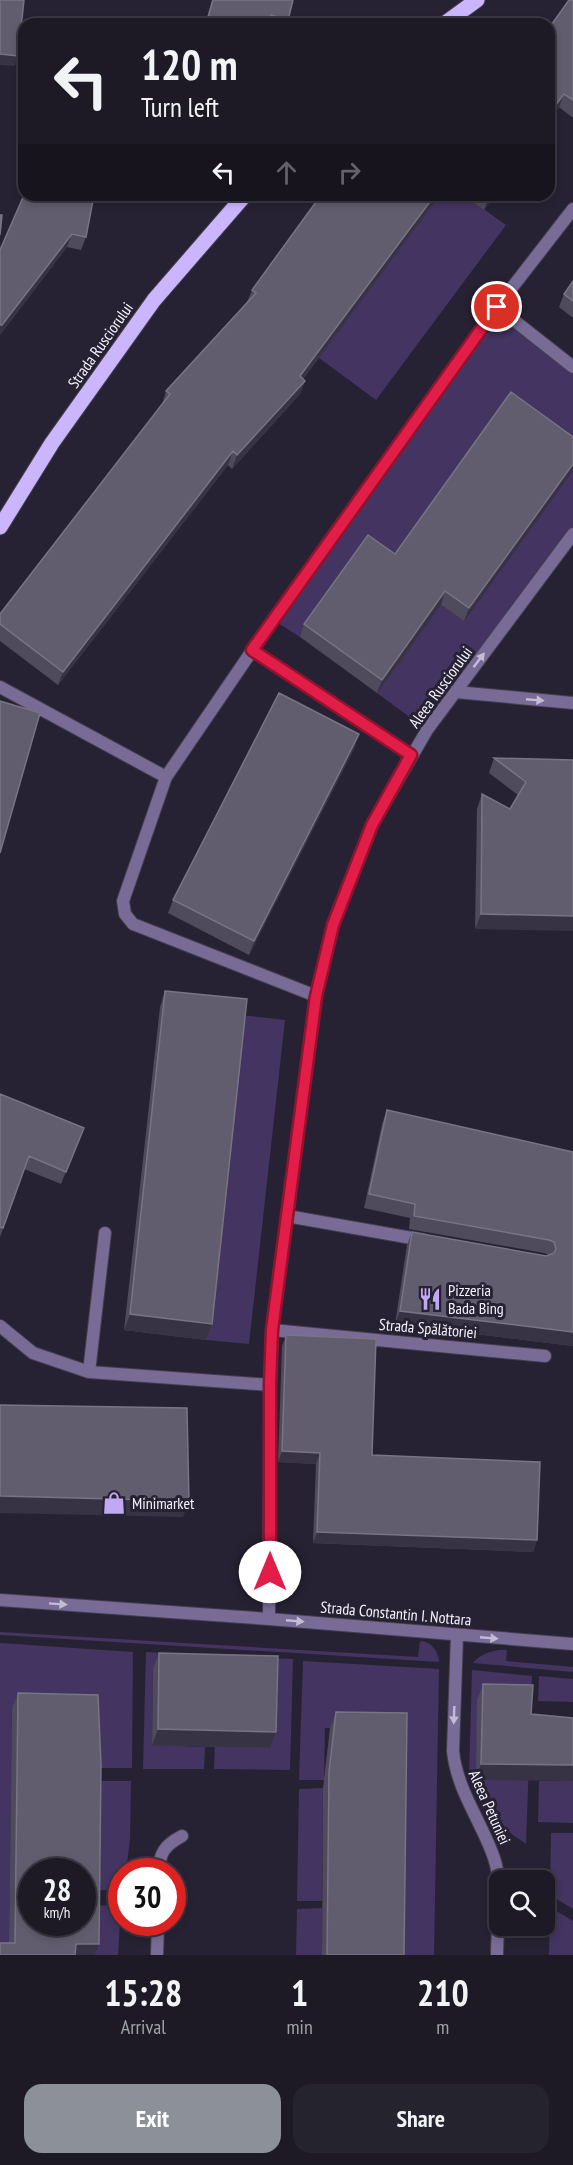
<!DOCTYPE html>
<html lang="en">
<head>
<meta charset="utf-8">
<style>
  :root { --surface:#1d1a26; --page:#25232e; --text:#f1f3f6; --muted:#a0a1a7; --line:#3b3843; --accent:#8c9099 }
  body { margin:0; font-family:"PT Sans Narrow",sans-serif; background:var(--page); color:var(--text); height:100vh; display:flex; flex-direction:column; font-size:22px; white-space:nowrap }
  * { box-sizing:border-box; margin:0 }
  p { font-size:20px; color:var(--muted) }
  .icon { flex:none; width:33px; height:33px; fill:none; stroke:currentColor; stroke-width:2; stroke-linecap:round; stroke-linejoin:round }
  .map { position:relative; height:1955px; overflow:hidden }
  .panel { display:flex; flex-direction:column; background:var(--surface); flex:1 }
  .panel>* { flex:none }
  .hud { position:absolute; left:18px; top:18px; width:537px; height:183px; border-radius:18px; box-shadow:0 3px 9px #0003,0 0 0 2px var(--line); background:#1d1a26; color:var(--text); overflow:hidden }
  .buttons { position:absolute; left:489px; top:1870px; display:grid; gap:12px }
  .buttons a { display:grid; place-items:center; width:66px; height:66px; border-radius:12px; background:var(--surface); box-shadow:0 3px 9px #0003,0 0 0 2px var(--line); font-size:30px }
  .speed { position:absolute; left:18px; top:1858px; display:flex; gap:12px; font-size:30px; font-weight:700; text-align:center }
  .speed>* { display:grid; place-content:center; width:78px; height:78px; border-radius:50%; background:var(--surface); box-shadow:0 3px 9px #0003,0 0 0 2px var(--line); line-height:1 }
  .speed small { font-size:15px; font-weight:400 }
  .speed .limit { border:9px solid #d22; background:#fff; color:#111 }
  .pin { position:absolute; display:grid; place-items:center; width:51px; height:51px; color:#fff; margin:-26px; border:3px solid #fff; border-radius:50%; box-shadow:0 2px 6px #0007 }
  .me { position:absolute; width:66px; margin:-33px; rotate:0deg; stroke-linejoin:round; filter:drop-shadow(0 0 4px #0008) }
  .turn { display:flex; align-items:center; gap:21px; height:126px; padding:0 24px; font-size:27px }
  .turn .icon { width:78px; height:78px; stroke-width:2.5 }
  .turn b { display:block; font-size:42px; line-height:51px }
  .lanes { display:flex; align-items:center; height:57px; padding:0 24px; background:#0003; justify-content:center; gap:30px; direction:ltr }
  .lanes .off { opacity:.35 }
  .eta { display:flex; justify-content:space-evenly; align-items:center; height:102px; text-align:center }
  .eta b { font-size:36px; font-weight:700; line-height:42px }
  .primary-button { display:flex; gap:12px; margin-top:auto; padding:12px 24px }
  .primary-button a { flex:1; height:69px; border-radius:18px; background:var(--accent); color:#fff; font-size:24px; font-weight:700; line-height:69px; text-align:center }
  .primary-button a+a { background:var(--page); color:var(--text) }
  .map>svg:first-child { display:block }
  .green { fill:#433461 }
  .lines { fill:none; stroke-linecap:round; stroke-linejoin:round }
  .service-casing { stroke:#443f4f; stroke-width:14 }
  .minor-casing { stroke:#443f4f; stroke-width:14 }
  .primary-casing { stroke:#443f4f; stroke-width:17 }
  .service { stroke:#786c97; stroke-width:12 }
  .minor { stroke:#786c97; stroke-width:12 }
  .primary { stroke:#cbb5fd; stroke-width:15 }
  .wall { fill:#4f4b5c }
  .shaded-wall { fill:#383344 }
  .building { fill:#615d6e; stroke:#787484; stroke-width:1.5; fill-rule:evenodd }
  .oneway { fill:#c3bcd5 }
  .route-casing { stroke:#92132f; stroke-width:15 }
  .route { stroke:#e11d48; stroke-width:10 }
  .labels { text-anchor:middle; stroke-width:6; stroke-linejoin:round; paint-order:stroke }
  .street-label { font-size:16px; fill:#f5f2fe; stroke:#272233 }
  .poi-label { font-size:16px; fill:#f5f2fe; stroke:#272233; text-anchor:start }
</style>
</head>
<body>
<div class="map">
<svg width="573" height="1955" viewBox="0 0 573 1955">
  <rect width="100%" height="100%" fill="#272233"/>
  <path class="green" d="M 440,195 L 464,195 L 506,225 L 376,400 L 319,358 Z
    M 497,307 L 573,367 L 573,454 L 390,567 L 363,549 L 300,637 L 273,620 Z
    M 573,470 L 573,534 L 427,730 L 377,693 L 441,605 L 464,621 Z
    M 241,1015 L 285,1020 L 249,1344 L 206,1340 Z
    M 0,1632 L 418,1657 L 420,1641 C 431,1641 439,1652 439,1662 L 0,1635 Z
    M 0,1643 L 133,1652 L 132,1768 L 95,1768 L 12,1710 L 9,1955 L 0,1955 Z
    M 499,1650 L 507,1650 L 506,1661 L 573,1667 L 573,1672 L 473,1663 C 480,1654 489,1652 499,1650 Z
    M 146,1652 L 209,1655 L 153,1670 L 152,1745 L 205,1747 L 204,1769 L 143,1769 Z
    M 218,1656 L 293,1659 L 290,1770 L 214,1769 Z
    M 303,1661 L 439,1669 L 434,1955 L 398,1955 L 401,1729 L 325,1728 L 324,1780 L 299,1780 Z
    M 472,1670 L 532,1676 L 526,1844 C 502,1828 475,1806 469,1776 Z
    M 539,1676 L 573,1679 L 573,1702 L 538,1701 Z
    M 95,1781 L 131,1781 L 130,1839 L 126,1872 L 122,1872 L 121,1890 L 94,1890 Z
    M 539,1781 L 573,1781 L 573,1823 L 538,1822 Z
    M 323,1788 L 322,1901 L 297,1901 L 299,1789 Z
    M 551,1833 L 573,1833 L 573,1909 L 550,1895 Z
    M 93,1905 L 121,1906 L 118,1955 L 93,1955 Z
    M 550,1907 L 573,1921 L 573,1955 L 549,1955 Z
    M 322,1908 L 322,1955 L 296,1955 L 297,1909 Z"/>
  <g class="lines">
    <g class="service-casing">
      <path id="service" d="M 497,307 L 573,209
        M 252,650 L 411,755
        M 0,687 L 166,777
        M 456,692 L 573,703
        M 316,996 L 133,924 L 125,914 L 123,901 L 166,777 L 273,620 L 497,307 L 573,367
        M 287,1216 L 423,1240
        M 0,1326 L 33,1353 L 89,1372 L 270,1385
        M 272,1330 L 545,1356
        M 89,1372 L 105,1233"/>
    </g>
    <g class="minor-casing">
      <path id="minor" d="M 0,1600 L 269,1619 L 573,1644
        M 269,1619 L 270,1385 L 272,1330 L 316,996 L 333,925 L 372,825 L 427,730 L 573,534
        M 457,1635 L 453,1751 C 457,1791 482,1822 494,1858 C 503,1882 497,1929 497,1955
        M 159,1872 C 159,1853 165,1845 182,1836
        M 157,1955 L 158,1923"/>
    </g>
    <g class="primary-casing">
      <path id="primary" d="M 444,24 L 477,0
        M 0,527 L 52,443 L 154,300 L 245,195"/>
    </g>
    <use href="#service" class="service"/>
    <use href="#minor" class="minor"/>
    <use href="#primary" class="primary"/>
  </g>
  <path class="wall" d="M 212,0 L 293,0 L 286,24 L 205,24 Z
    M 573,0 L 573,118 L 559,107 L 549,121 L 549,28 Z
    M 24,195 L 86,237 L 81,250 L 67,247 L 0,335 L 0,250 Z
    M 321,195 L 440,195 L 303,379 L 305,381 L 300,394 L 232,469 L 228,465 L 58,685 L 0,641 L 0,614 L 162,405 L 166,391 L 247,302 L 252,290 Z
    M 464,195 L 495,195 L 484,210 Z
    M 573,281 L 573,318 L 559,307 L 564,294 Z
    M 573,437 L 464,621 L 441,605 L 377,693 L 300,637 L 304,624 L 395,554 Z
    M 355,747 L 249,955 L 168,913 L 173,900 Z
    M 494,758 L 573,760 L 475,929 L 477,809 L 482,794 L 510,809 L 518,795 L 489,773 Z
    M 165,991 L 212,1324 L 206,1340 L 124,1330 L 160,1007 Z
    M 0,1094 L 79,1140 L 61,1184 L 24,1169 L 0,1237 Z
    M 387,1110 L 573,1152 L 573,1346 L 395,1324 L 407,1245 L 412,1232 L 546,1256 L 549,1255 L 544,1253 L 409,1229 L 410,1218 L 364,1208 L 382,1124 Z
    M 286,1335 L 372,1455 L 537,1540 L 533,1552 L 313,1543 L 316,1464 L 278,1462 L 282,1346 Z
    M 159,1653 L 270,1748 L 152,1745 L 153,1669 Z
    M 483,1684 L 533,1685 L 476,1780 L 477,1700 Z
    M 18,1693 L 99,1944 L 95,1955 L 0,1955 L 9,1943 L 12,1709 Z
    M 336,1712 L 404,1955 L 322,1955 L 323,1788 L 330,1728 Z"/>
  <path class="shaded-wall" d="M 0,54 L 18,56 L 15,66 L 0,65 Z
    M 564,94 L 559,107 L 549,121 L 549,114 Z
    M 435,195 L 440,195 L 295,389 L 300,376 Z
    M 490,195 L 495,195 L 484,210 L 489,196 Z
    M 72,234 L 67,247 L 0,335 L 0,325 Z
    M 305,381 L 300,394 L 232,469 L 237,455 Z
    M 233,451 L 228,465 L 58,685 L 63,672 Z
    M 573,464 L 573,470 L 464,621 L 469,608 Z
    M 445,591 L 441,605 L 377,693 L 382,680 Z
    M 359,734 L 355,747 L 249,955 L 254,941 Z
    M 481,914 L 573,916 L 573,931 L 475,929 Z
    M 400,1311 L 573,1332 L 573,1346 L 395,1324 Z
    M 130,1314 L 212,1324 L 206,1340 L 124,1330 Z
    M 282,1451 L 320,1453 L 316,1464 L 278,1462 Z
    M 0,1496 L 189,1501 L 183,1517 L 0,1513 Z
    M 317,1532 L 537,1540 L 533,1552 L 313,1543 Z
    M 158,1729 L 276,1732 L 270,1748 L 152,1745 Z
    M 481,1764 L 573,1765 L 573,1781 L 476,1780 Z
    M 76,1944 L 99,1944 L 95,1955 L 72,1955 Z"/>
  <path class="building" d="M 0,0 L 24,0 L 18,56 L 0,54 Z
    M 213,0 L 293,0 L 288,20 L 271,15 L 269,24 L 206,24 Z
    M 569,0 L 573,0 L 573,100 L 564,94 L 549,114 L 549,28 Z
    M 24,195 L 94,195 L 86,237 L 72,234 L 2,325 L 0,325 L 0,250 Z
    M 321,195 L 435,195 L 300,376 L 305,381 L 237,455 L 233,451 L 63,672 L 0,624 L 0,614 L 170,394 L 166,391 L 256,293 L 252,290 Z
    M 0,215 L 2,215 L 0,235 Z
    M 573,281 L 573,301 L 564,294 Z
    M 511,392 L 573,437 L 573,464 L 469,608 L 445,591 L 382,680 L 304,624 L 368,535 L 395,554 Z
    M 279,693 L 359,734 L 254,941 L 173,900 Z
    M 0,701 L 40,713 L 0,853 Z
    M 494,758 L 573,760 L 573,916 L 481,914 L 482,794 L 510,809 L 526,782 Z
    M 165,991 L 247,999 L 212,1324 L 130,1314 Z
    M 0,1094 L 84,1128 L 66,1172 L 29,1156 L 3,1228 L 0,1227 Z
    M 387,1110 L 573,1152 L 573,1332 L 400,1311 L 412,1232 L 546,1256 L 554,1253 L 556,1249 L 554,1242 L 549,1240 L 414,1216 L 415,1204 L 369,1194 Z
    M 286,1335 L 376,1339 L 372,1455 L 540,1462 L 537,1540 L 317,1532 L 320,1453 L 282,1451 Z
    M 0,1405 L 187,1408 L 189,1501 L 0,1496 Z
    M 159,1653 L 278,1656 L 276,1732 L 158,1729 Z
    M 483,1684 L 533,1685 L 531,1714 L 573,1718 L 573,1765 L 481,1764 Z
    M 18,1693 L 98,1695 L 101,1765 L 99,1944 L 76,1944 L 75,1955 L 0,1955 L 0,1943 L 15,1943 ZM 32,1872 L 82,1872 L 82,1923 L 32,1923 Z
    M 336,1712 L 407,1713 L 404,1955 L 327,1955 L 329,1772 Z"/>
  <defs><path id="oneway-solid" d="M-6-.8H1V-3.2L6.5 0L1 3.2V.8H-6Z" transform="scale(1.5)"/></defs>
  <g class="oneway">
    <use href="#oneway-solid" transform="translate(479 660) rotate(-53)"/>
    <use href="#oneway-solid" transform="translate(535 700) rotate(5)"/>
    <use href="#oneway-solid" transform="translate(58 1604) rotate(4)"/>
    <use href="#oneway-solid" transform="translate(295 1621) rotate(5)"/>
    <use href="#oneway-solid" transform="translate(489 1638) rotate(5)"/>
    <use href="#oneway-solid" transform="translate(454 1715) rotate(92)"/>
  </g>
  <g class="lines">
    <g class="route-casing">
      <path id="route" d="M 270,1572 L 270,1384 L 272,1330 L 316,996 L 333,925 L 372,825 L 411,755 L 252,650 L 497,307"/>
    </g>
    <use href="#route" class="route"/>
  </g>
  <defs>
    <g id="restaurant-bare" transform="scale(1.8)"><path d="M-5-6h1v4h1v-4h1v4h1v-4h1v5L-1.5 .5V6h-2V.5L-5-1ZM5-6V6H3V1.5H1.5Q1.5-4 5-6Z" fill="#bfa8f4" stroke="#272233" stroke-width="2.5" paint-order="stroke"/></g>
    <g id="shop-bare" transform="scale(1.8)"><path d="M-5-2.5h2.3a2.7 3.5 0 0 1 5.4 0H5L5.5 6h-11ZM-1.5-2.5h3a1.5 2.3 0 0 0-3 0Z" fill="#bfa8f4" stroke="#272233" stroke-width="2.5" paint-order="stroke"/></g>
  </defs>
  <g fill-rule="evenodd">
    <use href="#restaurant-bare" x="430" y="1299"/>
    <use href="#shop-bare" x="114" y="1503"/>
  </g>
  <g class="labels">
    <g class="street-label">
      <text transform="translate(100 345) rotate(-55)" y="6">Strada Rusciorului</text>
      <text transform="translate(440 687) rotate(-54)" y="6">Aleea Rusciorului</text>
      <text transform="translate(428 1328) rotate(5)" y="6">Strada Spălătoriei</text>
      <text transform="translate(396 1613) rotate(5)" y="6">Strada Constantin I. Nottara</text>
      <text transform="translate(490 1807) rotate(66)" y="6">Aleea Petuniei</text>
    </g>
    <g class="poi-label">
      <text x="448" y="1296">Pizzeria<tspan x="448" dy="18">Bada Bing</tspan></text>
      <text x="132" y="1509">Minimarket</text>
    </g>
  </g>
</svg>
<div class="buttons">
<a><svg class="icon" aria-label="search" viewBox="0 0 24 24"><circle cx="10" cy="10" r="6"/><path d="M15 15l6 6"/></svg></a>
</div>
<div class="speed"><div>28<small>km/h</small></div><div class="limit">30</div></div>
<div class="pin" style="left:497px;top:307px;background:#d93025"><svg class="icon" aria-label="arrive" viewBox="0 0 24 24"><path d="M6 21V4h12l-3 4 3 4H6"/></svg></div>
<svg class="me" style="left:270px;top:1572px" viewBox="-20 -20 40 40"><circle r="19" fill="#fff"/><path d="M0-13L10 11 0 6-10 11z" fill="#e11d48"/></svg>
<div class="hud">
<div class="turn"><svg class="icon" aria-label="left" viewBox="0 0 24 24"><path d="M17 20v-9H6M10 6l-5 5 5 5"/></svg><div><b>120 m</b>Turn left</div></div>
<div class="lanes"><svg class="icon" aria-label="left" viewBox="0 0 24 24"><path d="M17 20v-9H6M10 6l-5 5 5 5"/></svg><svg class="icon off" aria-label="ahead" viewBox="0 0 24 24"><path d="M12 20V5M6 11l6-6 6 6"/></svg><svg class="icon off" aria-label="right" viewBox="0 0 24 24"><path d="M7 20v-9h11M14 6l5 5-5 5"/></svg></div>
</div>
</div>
<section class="panel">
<div class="eta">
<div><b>15:28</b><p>Arrival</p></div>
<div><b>1</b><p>min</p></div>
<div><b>210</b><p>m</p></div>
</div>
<div class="primary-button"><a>Exit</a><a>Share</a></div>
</section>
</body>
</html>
